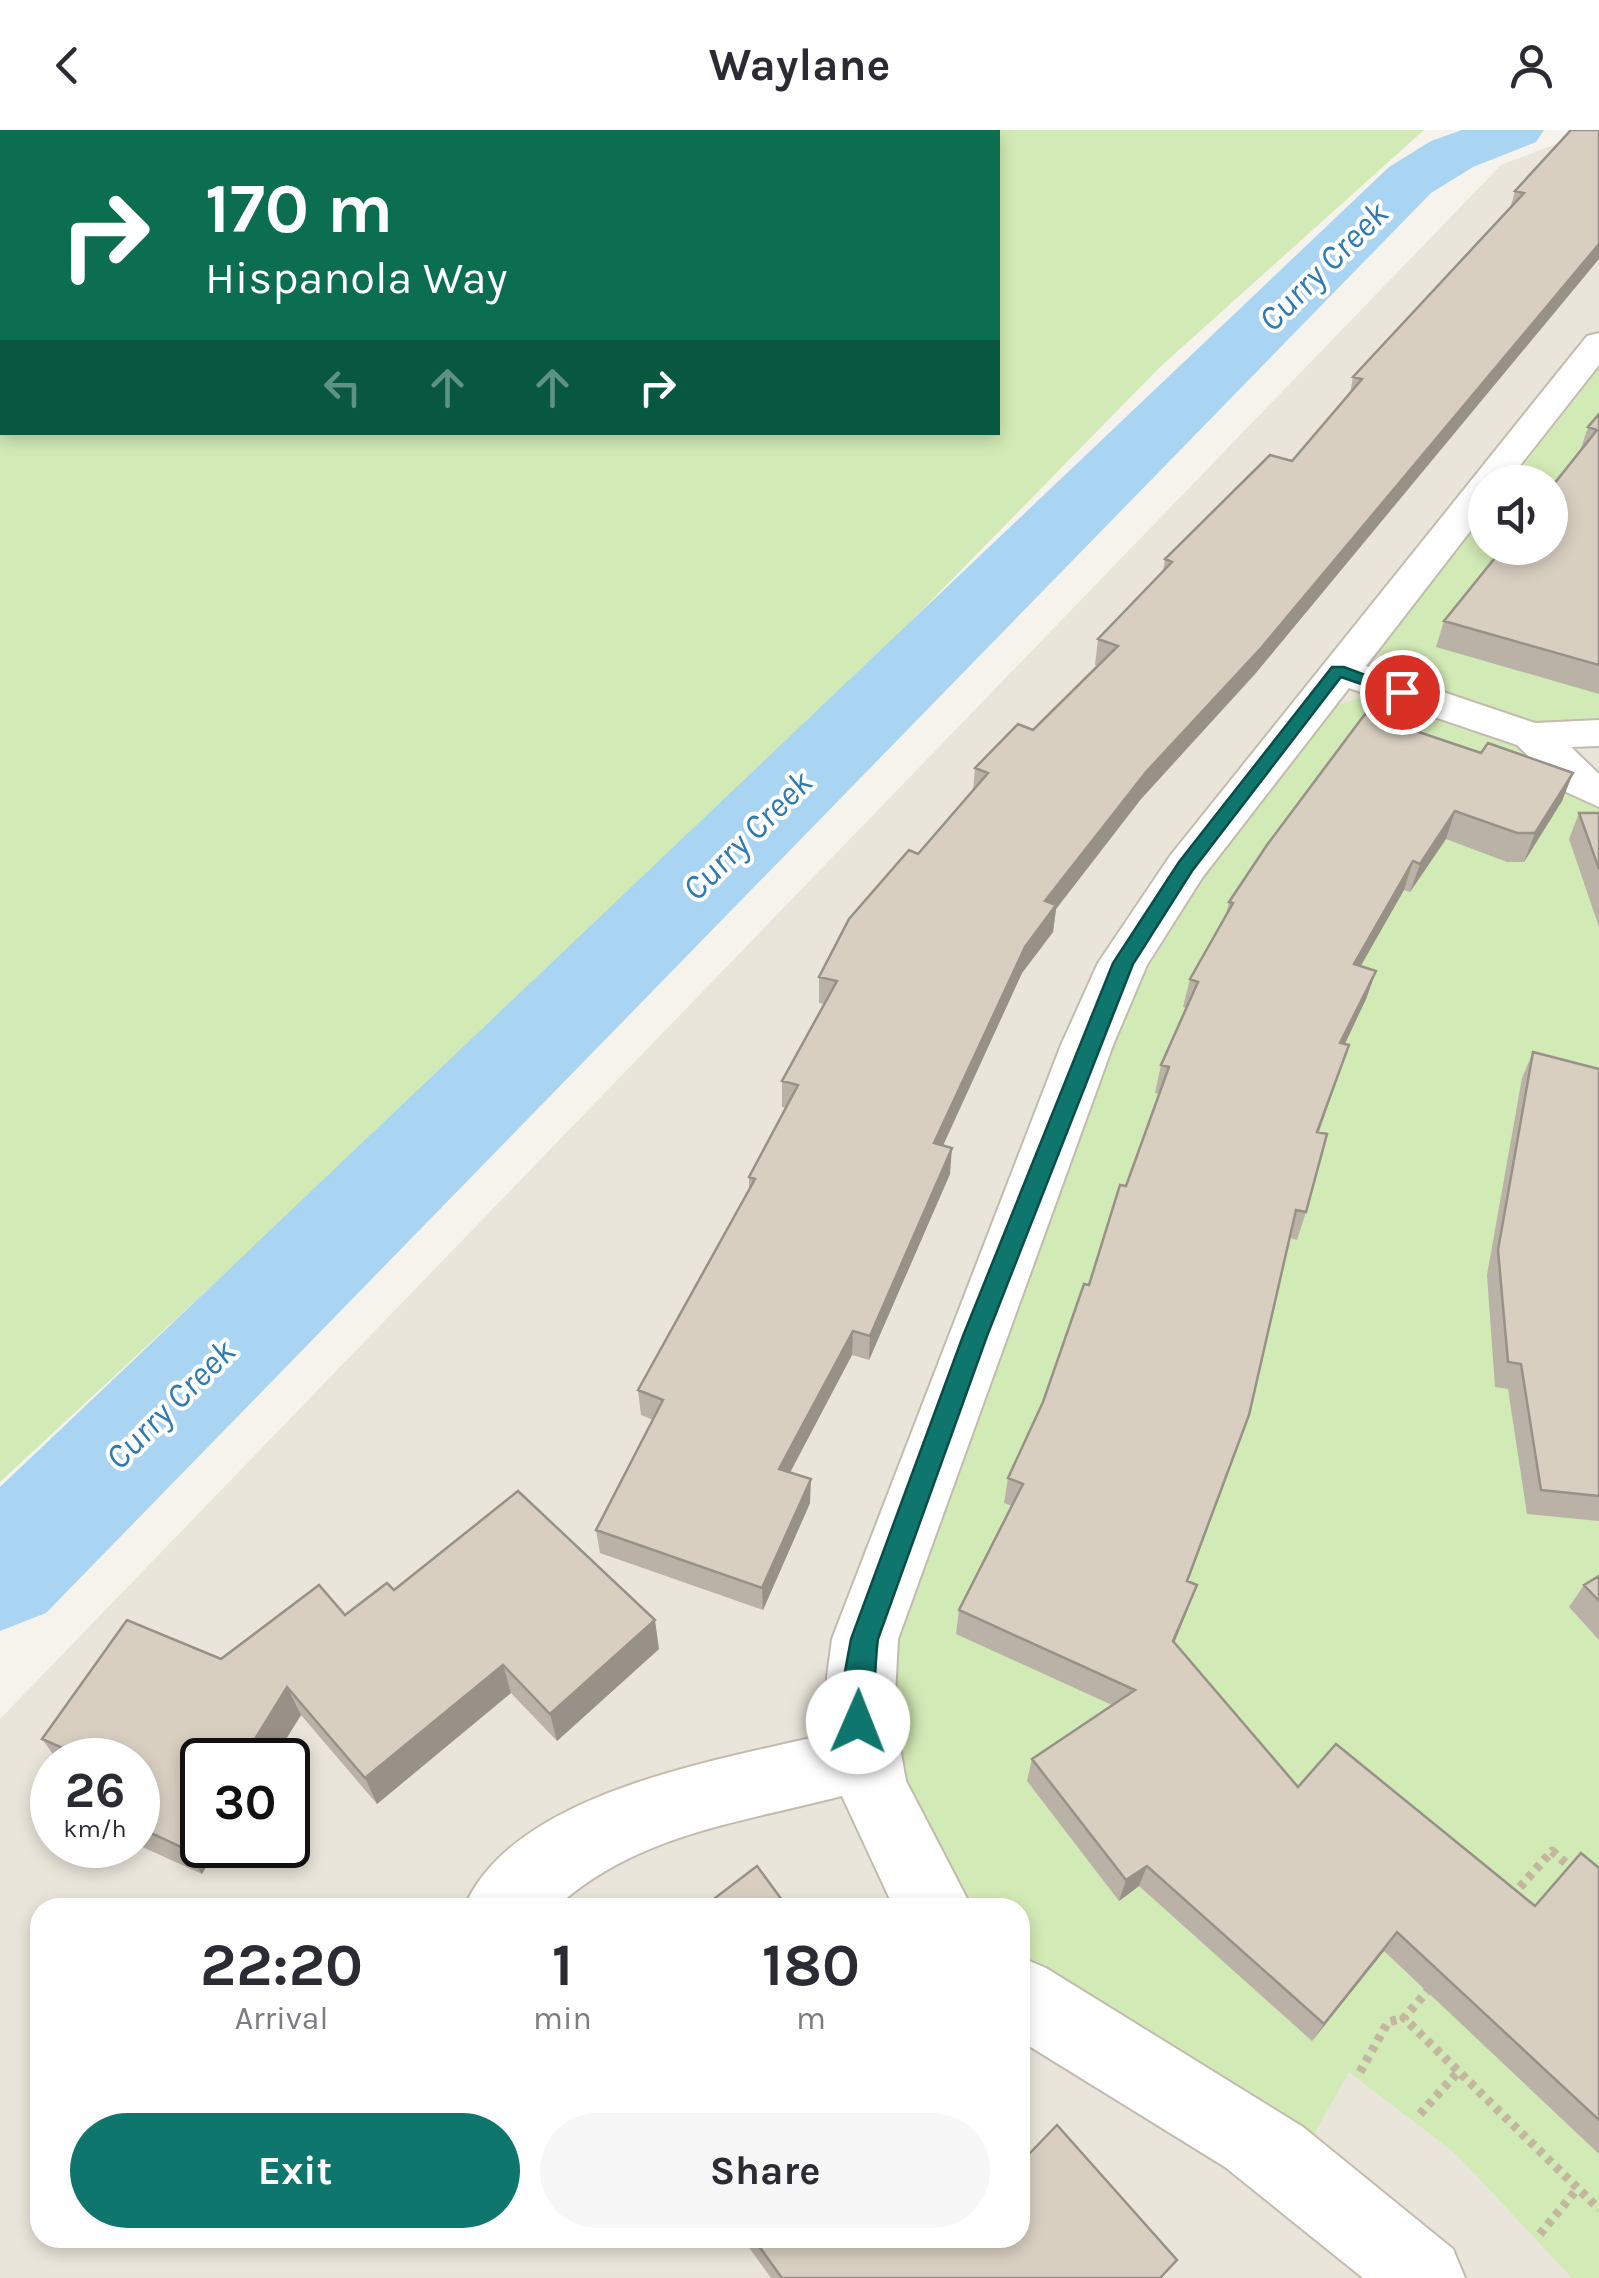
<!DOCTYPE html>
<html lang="en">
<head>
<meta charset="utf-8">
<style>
  :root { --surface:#fff; --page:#f7f7f7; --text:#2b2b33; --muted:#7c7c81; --accent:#0f766e }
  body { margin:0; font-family:Karla,sans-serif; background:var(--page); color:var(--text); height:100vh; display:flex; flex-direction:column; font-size:38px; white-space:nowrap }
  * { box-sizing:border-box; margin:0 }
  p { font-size:32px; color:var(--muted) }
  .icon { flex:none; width:55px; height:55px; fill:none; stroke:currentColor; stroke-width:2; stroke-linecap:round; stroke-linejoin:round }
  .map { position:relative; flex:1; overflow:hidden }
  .side { position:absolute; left:30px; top:1768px; width:1000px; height:350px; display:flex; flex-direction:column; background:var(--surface); border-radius:30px; box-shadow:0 5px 15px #0003 }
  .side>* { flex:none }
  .guide { position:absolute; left:0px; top:0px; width:1000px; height:305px; box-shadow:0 5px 15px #0003; background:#0b6e4f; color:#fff; overflow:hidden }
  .buttons { position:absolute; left:1468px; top:335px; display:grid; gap:20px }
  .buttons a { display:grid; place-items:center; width:100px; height:100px; border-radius:50%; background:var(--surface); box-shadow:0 5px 15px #0003; font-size:50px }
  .speed { position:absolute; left:30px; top:1608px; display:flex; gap:20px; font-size:50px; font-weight:700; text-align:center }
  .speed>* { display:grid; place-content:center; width:130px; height:130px; border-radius:50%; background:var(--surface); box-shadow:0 5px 15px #0003; line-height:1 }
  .speed small { font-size:25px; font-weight:400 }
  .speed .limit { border:5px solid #111; border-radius:15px; background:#fff; color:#111 }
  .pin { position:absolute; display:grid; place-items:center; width:85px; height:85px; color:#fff; margin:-42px; border:5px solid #fff; border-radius:50%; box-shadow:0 2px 10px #0007 }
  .me { position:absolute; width:110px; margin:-55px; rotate:1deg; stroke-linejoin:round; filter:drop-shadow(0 0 8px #0008) }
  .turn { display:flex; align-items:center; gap:35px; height:210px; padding:0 40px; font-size:45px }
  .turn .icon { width:130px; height:130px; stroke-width:2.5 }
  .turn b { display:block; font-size:70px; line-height:85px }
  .lanes { display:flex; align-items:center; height:95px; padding:0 40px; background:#0003; justify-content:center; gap:50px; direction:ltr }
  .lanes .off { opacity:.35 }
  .eta { display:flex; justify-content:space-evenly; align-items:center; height:170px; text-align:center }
  .eta b { font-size:60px; font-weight:700; line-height:70px }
  .action { display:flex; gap:20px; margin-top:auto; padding:20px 40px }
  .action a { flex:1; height:115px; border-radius:60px; background:var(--accent); color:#fff; font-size:40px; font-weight:700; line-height:115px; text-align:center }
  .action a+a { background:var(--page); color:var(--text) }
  header { display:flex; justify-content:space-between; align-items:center; height:130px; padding:0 40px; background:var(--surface); font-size:45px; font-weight:700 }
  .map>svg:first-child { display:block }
  .residential { fill:#eae5da; fill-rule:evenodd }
  .green { fill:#d2eab5; fill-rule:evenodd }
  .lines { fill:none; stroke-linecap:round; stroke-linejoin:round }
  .river { fill:#a9d4f2; fill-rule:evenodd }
  .minor-casing { stroke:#c2bbae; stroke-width:4 }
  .path { stroke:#c4b79f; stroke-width:9; stroke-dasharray:6 6; stroke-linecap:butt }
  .minor { fill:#fff; fill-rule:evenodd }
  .wall { fill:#bab2a6 }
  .shaded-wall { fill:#979187 }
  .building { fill:#d8cfc1; stroke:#979187; stroke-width:2.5 }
  .route { fill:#0f766e; stroke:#0a4d48; stroke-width:2.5 }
  .labels { text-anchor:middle; stroke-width:8; stroke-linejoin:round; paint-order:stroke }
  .water-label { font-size:35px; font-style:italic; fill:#2e7ab2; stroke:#fff }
</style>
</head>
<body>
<header><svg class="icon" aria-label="back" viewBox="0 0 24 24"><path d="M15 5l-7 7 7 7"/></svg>Waylane<svg class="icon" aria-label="person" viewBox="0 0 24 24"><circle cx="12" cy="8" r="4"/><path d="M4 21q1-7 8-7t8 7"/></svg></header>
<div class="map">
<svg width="1599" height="2148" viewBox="0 0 1599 2148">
  <rect width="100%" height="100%" fill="#f6f3ec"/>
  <path class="residential" d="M 1593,0 L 1599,0 L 1599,2148 L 0,2148 L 0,1589 L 1501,35 ZM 1485,352 L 1550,352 L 1550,418 L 1485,418 ZM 52,1630 L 138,1630 L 138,1715 L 52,1715 ZM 202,1630 L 288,1630 L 288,1715 L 202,1715 ZM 40,1778 L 1020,1778 L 1020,2108 L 40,2108 Z"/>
  <path class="green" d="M 0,0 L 1424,0 L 1160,237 L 735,671 L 0,1352 ZM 2,2 L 998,2 L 998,302 L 2,302 Z
    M 1599,238 L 1599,595 L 1537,596 L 1387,542 L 1380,534 L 1379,521 L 1485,385 L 1485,418 L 1550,418 L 1550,352 L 1510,352 Z
    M 1365,567 L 1526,620 L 1599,672 L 1599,2148 L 1572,2148 L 1456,2024 L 1349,1942 L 1313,2006 L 1031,1832 L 1020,1820 L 1020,1778 L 978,1777 C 934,1725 900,1657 893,1589 C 889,1559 895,1526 897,1496 L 1128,873 L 1195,761 L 1244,694 L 1339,574 Z"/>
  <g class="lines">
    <path class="river" d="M 1462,0 L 1544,0 L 1536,12 L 1473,37 L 1431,63 L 46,1483 L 0,1501 L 0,1357 L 1389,37 L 1431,11 Z"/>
    <g class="minor-casing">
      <path id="minor" d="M 1599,203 L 1599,235 L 1507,352 L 1485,352 L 1485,382 L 1366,536 L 1535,593 L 1599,590 L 1599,616 L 1571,617 L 1599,644 L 1599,677 L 1564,661 L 1517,615 L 1349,558 L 1202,748 L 1147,835 L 1113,915 L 898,1509 L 894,1584 L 906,1651 L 972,1778 L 894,1778 L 842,1666 C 738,1693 636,1704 555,1778 L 464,1778 C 512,1662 720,1630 828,1604 L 827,1547 L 832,1509 L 1061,915 L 1098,833 L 1170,726 L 1587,206 Z
        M 1020,1827 L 1046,1838 L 1303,1997 L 1453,2119 L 1465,2148 L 1363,2148 L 1225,2037 L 1021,1911 Z"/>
    </g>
    <path class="path" d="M 1512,1766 L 1552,1721 L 1576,1742
      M 1430,1858 L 1404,1888 L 1599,2079
      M 1360,1942 L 1388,1892 L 1404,1888
      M 1420,1984 L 1458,1942
      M 1540,2104 L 1578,2058"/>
    <use href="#minor" class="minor"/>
  </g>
  <path class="wall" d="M 1571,0 L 1587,142 L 1255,544 L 1141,669 L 1056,779 L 1053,802 L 1022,843 L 943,1016 L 950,1044 L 869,1230 L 852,1225 L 790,1343 L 810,1373 L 763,1480 L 600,1423 L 596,1400 L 653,1290 L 641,1285 L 638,1260 L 749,1059 L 749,1047 L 786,978 L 782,977 L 782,951 L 824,874 L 819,873 L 819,847 L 973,660 L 975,638 L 1033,600 L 1098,536 L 1095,535 L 1098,509 L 1163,441 L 1165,429 L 1292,331 L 1350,264 L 1353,247 L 1510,79 L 1515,61 Z
    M 1599,284 L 1599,564 L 1436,517 L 1444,491 L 1580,321 L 1588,297 Z
    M 1481,623 L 1573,643 L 1562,671 L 1524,732 L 1507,732 L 1446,709 L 1410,762 L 1404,760 L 1360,836 L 1376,841 L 1366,869 L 1345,914 L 1349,915 L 1319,1002 L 1306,1082 L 1297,1110 L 1290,1108 L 1249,1285 L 1188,1451 L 1197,1455 L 1174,1513 L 1298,1657 L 1535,1776 L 1599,1738 L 1599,2024 L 1384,1821 L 1312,1911 L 1139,1756 L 1119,1771 L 1027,1651 L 1032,1629 L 1112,1575 L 956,1504 L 959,1480 L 1012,1376 L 1004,1373 L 1008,1348 L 1043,1272 L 1089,1155 L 1159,964 L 1155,963 L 1161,935 L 1186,878 L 1183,877 L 1190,849 L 1226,785 L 1229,772 Z
    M 1579,683 L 1599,683 L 1599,797 L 1569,709 Z
    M 1533,922 L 1599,939 L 1599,1391 L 1527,1384 L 1508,1259 L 1495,1257 L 1487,1145 L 1522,948 Z
    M 1599,1446 L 1599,1510 L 1569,1477 L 1584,1455 Z
    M 394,1460 L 659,1519 L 557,1611 L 511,1563 L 377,1674 L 301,1585 L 273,1630 L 202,1630 L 202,1744 L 138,1715 L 138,1630 L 57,1630 L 42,1609 L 221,1529 L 345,1485 Z
    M 1030,2023 L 1163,2148 L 771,2148 L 742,2108 L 1020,2108 Z"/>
  <path class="shaded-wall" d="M 1599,114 L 1599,129 L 1255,544 L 1141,669 L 1056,779 L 1053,802 L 1022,843 L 932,1039 L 934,1013 L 1045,771 L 1146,642 Z
    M 1573,643 L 1562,671 L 1524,732 L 1535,703 Z
    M 1455,681 L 1446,709 L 1410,762 L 1420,734 Z
    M 1413,731 L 1404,760 L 1346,862 L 1354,834 Z
    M 1376,841 L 1366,869 L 1332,941 L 1340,913 Z
    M 952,1018 L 950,1044 L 869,1230 L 870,1206 Z
    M 853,1201 L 852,1225 L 779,1363 L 779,1339 Z
    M 1249,1285 L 1240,1311 L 1179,1475 L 1187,1451 Z
    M 811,1349 L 810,1373 L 763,1480 L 762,1458 Z
    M 1197,1455 L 1188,1479 L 1165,1535 L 1173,1511 Z
    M 655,1490 L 659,1519 L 557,1611 L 550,1584 Z
    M 503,1535 L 511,1563 L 377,1674 L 365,1648 Z
    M 287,1557 L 301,1585 L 273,1630 L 242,1630 Z
    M 202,1692 L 202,1715 L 220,1715 L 202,1744 L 185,1719 Z
    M 1147,1736 L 1139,1756 L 1119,1771 L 1126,1750 Z
    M 1397,1802 L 1384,1821 L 1312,1911 L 1324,1894 Z"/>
  <path class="building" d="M 1571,0 L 1599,0 L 1599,114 L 1261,518 L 1146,642 L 1045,771 L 1056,775 L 1025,817 L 934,1013 L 952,1018 L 870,1206 L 853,1201 L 779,1339 L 811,1349 L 762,1458 L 596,1400 L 663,1270 L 638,1260 L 755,1049 L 749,1047 L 798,955 L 782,951 L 837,851 L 819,847 L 849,789 L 909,720 L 918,724 L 988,643 L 975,638 L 1018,594 L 1033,600 L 1118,516 L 1098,509 L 1172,432 L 1165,429 L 1270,325 L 1292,331 L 1362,249 L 1353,247 L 1524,63 L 1515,61 Z
    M 1599,284 L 1599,535 L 1444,491 L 1503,418 L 1550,418 L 1550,359 L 1597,300 L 1588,297 Z
    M 1365,584 L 1481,623 L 1488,613 L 1573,643 L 1535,703 L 1517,703 L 1455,681 L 1420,734 L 1413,731 L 1354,834 L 1376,841 L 1340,913 L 1349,915 L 1317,1002 L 1327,1004 L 1306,1082 L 1296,1080 L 1249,1285 L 1187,1451 L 1197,1455 L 1173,1511 L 1298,1657 L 1336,1614 L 1535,1776 L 1581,1723 L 1599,1738 L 1599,1990 L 1397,1802 L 1324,1894 L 1147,1736 L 1126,1750 L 1032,1629 L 1135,1560 L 959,1480 L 1023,1354 L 1008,1348 L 1043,1272 L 1084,1154 L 1089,1155 L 1120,1055 L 1126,1056 L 1169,937 L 1161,935 L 1198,852 L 1190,849 L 1233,773 L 1229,772 L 1267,715 Z
    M 1579,683 L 1599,683 L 1599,739 Z
    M 1533,922 L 1599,939 L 1599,1366 L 1541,1360 L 1521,1234 L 1508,1232 L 1498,1120 Z
    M 518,1361 L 655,1490 L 550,1584 L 503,1535 L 365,1648 L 287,1557 L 242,1630 L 202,1630 L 202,1692 L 185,1719 L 138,1697 L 138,1630 L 69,1630 L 74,1623 L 42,1609 L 127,1490 L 221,1529 L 319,1455 L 345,1485 L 387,1453 L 394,1460 Z
    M 1599,1446 L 1599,1471 L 1584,1455 Z
    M 757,1736 L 788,1778 L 702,1778 Z
    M 1057,1995 L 1177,2130 L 1160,2148 L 782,2148 L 753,2108 L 1020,2108 L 1020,2011 L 1030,2023 Z"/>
  <path class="route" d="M 1332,537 L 1344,537 L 1411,562 L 1402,568 L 1341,547 L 1192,741 L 1133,834 L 987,1206 L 878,1509 C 874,1534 876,1582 868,1602 L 858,1606 L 848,1602 L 844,1547 L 851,1509 L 963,1206 L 1113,833 L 1179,732 Z"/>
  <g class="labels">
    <g class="water-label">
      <text transform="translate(1323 136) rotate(-45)" y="12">Curry Creek</text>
      <text transform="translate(747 705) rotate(-45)" y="12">Curry Creek</text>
      <text transform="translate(170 1274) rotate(-45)" y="12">Curry Creek</text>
    </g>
  </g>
</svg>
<div class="buttons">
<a><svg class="icon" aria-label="sound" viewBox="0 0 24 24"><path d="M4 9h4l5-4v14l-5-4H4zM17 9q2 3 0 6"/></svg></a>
</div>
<div class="speed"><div>26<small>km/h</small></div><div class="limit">30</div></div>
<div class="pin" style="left:1402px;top:562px;background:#d93025"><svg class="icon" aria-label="arrive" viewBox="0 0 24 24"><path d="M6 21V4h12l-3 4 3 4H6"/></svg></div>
<svg class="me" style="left:858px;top:1592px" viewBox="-20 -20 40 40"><circle r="19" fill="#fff"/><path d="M0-13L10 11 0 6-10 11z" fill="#0f766e"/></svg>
<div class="guide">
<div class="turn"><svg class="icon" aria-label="right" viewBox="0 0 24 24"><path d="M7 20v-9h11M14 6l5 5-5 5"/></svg><div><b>170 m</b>Hispanola Way</div></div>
<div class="lanes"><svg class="icon off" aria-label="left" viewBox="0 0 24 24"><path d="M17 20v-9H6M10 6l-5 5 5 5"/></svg><svg class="icon off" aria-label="ahead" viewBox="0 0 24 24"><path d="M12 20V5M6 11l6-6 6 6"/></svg><svg class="icon off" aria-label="ahead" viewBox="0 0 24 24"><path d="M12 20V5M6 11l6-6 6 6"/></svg><svg class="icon" aria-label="right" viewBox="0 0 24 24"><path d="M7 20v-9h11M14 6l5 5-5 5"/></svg></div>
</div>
<section class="side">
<div class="eta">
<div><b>22:20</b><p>Arrival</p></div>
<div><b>1</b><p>min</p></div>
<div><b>180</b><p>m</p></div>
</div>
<div class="action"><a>Exit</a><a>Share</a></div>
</section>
</div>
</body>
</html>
